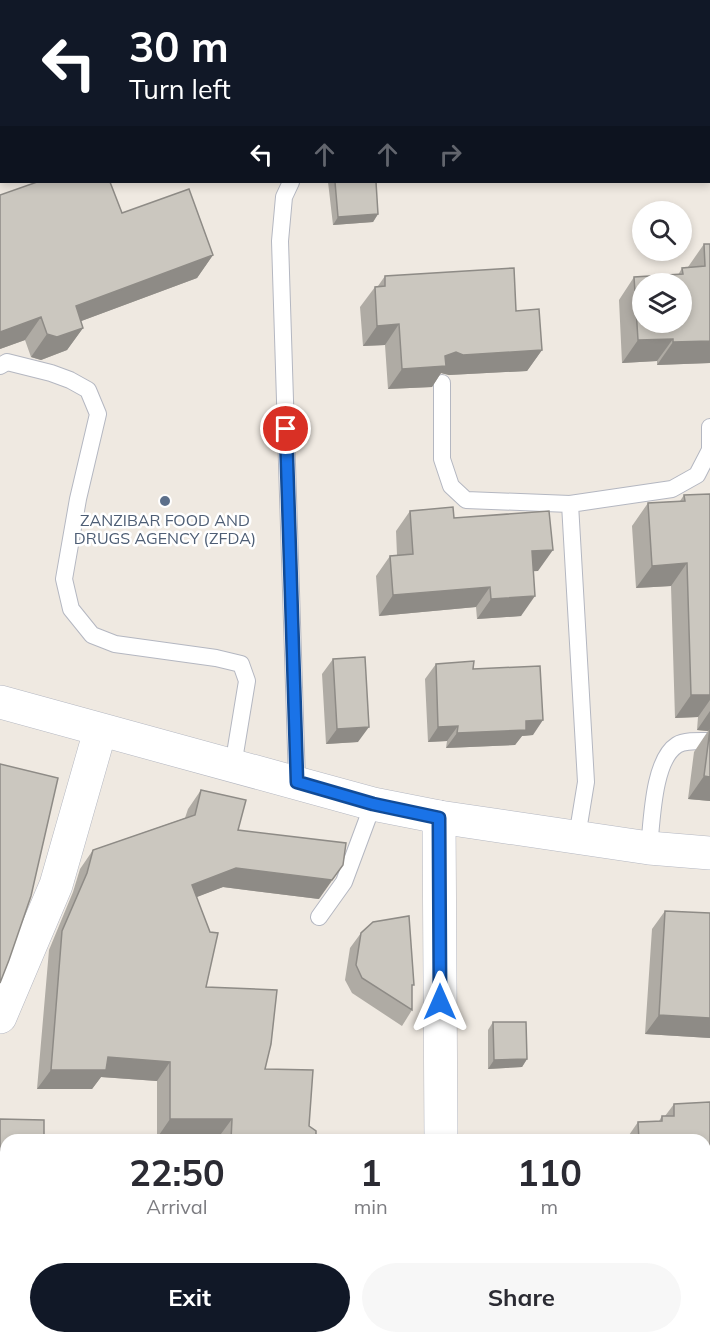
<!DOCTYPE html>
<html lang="en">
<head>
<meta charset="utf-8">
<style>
  :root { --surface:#fff; --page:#f7f7f7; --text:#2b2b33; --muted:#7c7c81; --accent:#111827 }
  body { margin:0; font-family:Mulish,sans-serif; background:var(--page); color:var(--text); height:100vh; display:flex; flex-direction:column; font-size:22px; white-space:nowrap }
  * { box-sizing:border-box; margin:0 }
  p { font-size:20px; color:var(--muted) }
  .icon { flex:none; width:33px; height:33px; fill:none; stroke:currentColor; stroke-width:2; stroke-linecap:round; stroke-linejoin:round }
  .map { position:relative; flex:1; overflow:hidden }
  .drawer { position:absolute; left:0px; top:1134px; width:711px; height:210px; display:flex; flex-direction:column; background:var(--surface); border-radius:18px 18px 0 0; box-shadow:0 3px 9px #0003 }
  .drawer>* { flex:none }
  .banner { position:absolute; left:0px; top:0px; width:711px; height:183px; box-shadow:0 3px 9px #0003; background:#111827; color:#fff; overflow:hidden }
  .buttons { position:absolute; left:632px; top:201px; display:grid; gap:12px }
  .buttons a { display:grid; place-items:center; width:60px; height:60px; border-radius:50%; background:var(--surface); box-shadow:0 3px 9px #0003; font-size:30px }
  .pin { position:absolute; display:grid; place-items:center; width:51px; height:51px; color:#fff; margin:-26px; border:3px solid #fff; border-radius:50%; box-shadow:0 2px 6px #0007 }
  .me { position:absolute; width:66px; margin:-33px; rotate:0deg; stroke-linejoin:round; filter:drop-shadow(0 0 4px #0008) }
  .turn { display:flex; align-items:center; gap:21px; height:126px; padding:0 30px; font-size:27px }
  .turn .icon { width:78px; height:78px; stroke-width:2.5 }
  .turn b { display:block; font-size:42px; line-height:51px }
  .lanes { display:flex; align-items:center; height:57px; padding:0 30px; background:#0003; justify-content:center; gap:30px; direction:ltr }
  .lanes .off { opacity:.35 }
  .eta { display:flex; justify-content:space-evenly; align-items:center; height:102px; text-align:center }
  .eta b { font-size:36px; font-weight:700; line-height:42px }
  .action { display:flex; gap:12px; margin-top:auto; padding:12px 30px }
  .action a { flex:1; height:69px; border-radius:36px; background:var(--accent); color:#fff; font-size:24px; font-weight:700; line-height:69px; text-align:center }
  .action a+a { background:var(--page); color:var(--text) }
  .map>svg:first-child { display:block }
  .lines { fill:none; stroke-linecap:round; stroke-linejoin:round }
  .service-casing { stroke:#b4b7c1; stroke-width:18 }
  .minor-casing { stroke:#b4b7c1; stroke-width:34 }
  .tertiary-casing { stroke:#b4b7c1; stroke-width:34 }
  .service { stroke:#fff; stroke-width:16 }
  .minor { stroke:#fff; stroke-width:33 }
  .tertiary { stroke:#fff; stroke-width:33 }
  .wall { fill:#afaba4 }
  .shaded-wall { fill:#8e8b86 }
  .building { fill:#cbc7bf; stroke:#8e8b86; stroke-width:1.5; fill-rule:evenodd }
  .route-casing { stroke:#114b97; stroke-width:15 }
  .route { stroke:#1a73e8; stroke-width:10 }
  .service-dot { fill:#5c6f8a; stroke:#fff; stroke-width:2 }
  .labels { text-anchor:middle; stroke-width:5; stroke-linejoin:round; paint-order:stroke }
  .service-label { font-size:16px; fill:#4e5e75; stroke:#fff }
</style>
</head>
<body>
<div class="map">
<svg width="710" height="1344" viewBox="0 0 710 1344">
  <rect width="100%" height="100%" fill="#efe9e1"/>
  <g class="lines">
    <g class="service-casing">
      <path id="service" d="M 0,140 L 2,140
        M 291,182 L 284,197 L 280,241 L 297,782
        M 0,366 L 7,362 L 51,373 L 70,380 L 88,390 L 98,414 L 78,499 L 64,579 L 71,609 L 92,635 L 115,644 L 216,658 L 241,664 L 247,681 L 233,766
        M 442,383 L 442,459 L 451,486 L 466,500 L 570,504 L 672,489 L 697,475 L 710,450 L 710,427
        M 570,504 L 586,782 L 577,837
        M 649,848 C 652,821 653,760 677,745 C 685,740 701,741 710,741
        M 319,917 L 344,882 L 373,804"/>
    </g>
    <g class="minor-casing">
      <path id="minor" d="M 439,817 L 441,1140
        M 0,1017 L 56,885 L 100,731
        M 0,1267 L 6,1266
        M 441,1344 L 441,1338"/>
    </g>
    <g class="tertiary-casing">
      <path id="tertiary" d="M 0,702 L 373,804 L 439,817 L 649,848 L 710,853"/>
    </g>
    <use href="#service" class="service"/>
    <use href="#minor" class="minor"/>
    <use href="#tertiary" class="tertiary"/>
  </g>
  <path class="wall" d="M 371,0 L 710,0 L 710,2 L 371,2 Z
    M 328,182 L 376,182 L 378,214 L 373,222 L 333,225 Z
    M 0,195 L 122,213 L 213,255 L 197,278 L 81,321 L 83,328 L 67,350 L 41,360 L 31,357 L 25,340 L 0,349 Z
    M 704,244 L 710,244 L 710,363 L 657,365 L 657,361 L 622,363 L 619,300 L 634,277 L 678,275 L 682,268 L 688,267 Z
    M 385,276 L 516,311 L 542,350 L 527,371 L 449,375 L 441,373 L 432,387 L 388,389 L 385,345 L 363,346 L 360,307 L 375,287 L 378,286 Z
    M 710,494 L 710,801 L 688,799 L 694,752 L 708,731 L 697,730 L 698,717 L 675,718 L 671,586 L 636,588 L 632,526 L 648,503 L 680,501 L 684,495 Z
    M 410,511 L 454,518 L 538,571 L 534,571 L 521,616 L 477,619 L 476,607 L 379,616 L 376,576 L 390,556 L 397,555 L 396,531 Z
    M 333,659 L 358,742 L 326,744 L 322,674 Z
    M 436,664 L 473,669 L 533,735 L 522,736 L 515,745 L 446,748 L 447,741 L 428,742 L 425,679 Z
    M 201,790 L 238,830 L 319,899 L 223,887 L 196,897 L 206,987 L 265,1069 L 309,1126 L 316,1140 L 218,1140 L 218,1138 L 157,1138 L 157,1081 L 101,1077 L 92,1089 L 37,1089 L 49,950 L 73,892 L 80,869 L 93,850 L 185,818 L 188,809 Z
    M 665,911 L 710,913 L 710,1038 L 645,1034 L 652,929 Z
    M 361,933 L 412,1010 L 402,1026 L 352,993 L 345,980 L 350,948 Z
    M 493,1022 L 527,1059 L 522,1067 L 488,1069 L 488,1030 Z
    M 710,1102 L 710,1344 L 495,1344 L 495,1338 L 705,1338 L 705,1140 L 627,1140 L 627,1138 L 638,1122 L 659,1121 L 662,1116 L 665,1116 L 674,1104 Z
    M 176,1338 L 343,1338 L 341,1344 L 177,1344 Z"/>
  <path class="shaded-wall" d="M 0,95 L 2,95 L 2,119 L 0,119 Z
    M 378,214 L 373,222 L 333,225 L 338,217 Z
    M 213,255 L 197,278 L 60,329 L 76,306 Z
    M 41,317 L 25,340 L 0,349 L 0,332 Z
    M 399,324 L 385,345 L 363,346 L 377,326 Z
    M 83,328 L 67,350 L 41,360 L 31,357 L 47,334 Z
    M 673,339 L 657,361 L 622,363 L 638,340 Z
    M 710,341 L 710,363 L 657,365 L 673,342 Z
    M 542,350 L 527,371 L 449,375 L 441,373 L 432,387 L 388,389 L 402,369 L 456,352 Z
    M 553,550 L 538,571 L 518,572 L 532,551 Z
    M 687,563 L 671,586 L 636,588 L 652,566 Z
    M 490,587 L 476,607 L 379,616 L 393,595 Z
    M 535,596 L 521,616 L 477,619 L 491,599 Z
    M 691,695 L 710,695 L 710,700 L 698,717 L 675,718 Z
    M 710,711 L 710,731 L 710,729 L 708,731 L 697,730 Z
    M 543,720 L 533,735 L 522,736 L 515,745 L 446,748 L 457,733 L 526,721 Z
    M 458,726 L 447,741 L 428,742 L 438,727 Z
    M 369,727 L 358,742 L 326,744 L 337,729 Z
    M 704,776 L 710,777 L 710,801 L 688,799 Z
    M 343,865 L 319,899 L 223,887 L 179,904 L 192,885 L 236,868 Z
    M 659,1015 L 710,1018 L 710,1038 L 645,1034 Z
    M 108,1057 L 170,1062 L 157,1081 L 101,1077 L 92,1089 L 37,1089 L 51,1070 Z
    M 527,1059 L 522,1067 L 488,1069 L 494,1060 Z
    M 170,1119 L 232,1119 L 218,1138 L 157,1138 Z
    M 6,1235 L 6,1248 L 0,1249 L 0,1237 Z"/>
  <path class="building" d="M 0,0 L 256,0 L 256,2 L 2,2 L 2,95 L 0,95 Z
    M 387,0 L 710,0 L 710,41 L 710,2 L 387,2 Z
    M 37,182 L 110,182 L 122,213 L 189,189 L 213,255 L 76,306 L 83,328 L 57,337 L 47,334 L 41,317 L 0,332 L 0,195 Z
    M 335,182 L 376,182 L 378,214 L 338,217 Z
    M 704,244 L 710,244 L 710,341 L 673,342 L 673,339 L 638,340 L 634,277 L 683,274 L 682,268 L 705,266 ZM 642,284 L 681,284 L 681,322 L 642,322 Z
    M 514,268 L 516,311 L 539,309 L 542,350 L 463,355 L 456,352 L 445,356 L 446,366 L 402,369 L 399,324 L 377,326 L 375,287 L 385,286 L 385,276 Z
    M 710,494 L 710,695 L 691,695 L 687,563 L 652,566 L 648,503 L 685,501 L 684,495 Z
    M 453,507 L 454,518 L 549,511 L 553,550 L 532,551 L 535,596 L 491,599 L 490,587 L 393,595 L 390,556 L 413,554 L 410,511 Z
    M 365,657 L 369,727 L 337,729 L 333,659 Z
    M 474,661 L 473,669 L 540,666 L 543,720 L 526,721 L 526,730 L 457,733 L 458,726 L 438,727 L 436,664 Z
    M 710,729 L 710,777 L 704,776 Z
    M 0,764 L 58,778 L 31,896 L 9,960 L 0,983 Z
    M 201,790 L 246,800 L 238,830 L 346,843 L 343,865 L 332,880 L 236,868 L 192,885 L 210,932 L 218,933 L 206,987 L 277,990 L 271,1044 L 265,1069 L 313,1070 L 309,1126 L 316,1131 L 316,1140 L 231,1140 L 232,1119 L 170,1119 L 170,1062 L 108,1057 L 106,1070 L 51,1070 L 62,931 L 87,873 L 93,850 L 195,815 Z
    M 665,911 L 710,913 L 710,1018 L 659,1015 Z
    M 409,916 L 414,985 L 412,985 L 412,1010 L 362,978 L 356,965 L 361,933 L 373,922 Z
    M 493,1022 L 526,1022 L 527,1059 L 494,1060 Z
    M 710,1102 L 710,1344 L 513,1344 L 508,1338 L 705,1338 L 705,1140 L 639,1140 L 638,1122 L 662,1121 L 662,1116 L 674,1116 L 674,1104 Z
    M 0,1119 L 44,1120 L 44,1140 L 6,1140 L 6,1235 L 0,1237 Z
    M 0,1263 L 6,1267 L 6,1338 L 29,1338 L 29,1344 L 0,1344 Z
    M 190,1338 L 343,1338 L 343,1342 L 334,1342 L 334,1344 L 190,1344 Z"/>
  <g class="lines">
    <g class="route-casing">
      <path id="route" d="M 286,429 L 297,782 L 373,804 L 439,818 L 440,1002"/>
    </g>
    <use href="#route" class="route"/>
  </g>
  <circle class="service-dot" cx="165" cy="501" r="6"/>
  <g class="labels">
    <g class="service-label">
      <text x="165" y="526">ZANZIBAR FOOD AND<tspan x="165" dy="18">DRUGS AGENCY (ZFDA)</tspan></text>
    </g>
  </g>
</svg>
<div class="buttons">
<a><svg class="icon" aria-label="search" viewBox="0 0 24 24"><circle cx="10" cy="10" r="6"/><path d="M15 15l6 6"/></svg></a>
<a><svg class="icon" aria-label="layers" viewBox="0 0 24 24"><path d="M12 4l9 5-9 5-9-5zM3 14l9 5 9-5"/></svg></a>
</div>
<div class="pin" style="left:286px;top:429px;background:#d93025"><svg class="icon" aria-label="arrive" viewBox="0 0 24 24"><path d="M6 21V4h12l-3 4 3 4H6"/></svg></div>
<svg class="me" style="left:440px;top:1002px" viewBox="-20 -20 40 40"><path d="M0-17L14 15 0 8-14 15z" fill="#1a73e8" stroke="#fff" stroke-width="4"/></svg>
<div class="banner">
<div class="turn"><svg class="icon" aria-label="left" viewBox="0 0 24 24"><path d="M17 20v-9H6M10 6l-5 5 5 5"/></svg><div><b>30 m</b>Turn left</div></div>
<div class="lanes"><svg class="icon" aria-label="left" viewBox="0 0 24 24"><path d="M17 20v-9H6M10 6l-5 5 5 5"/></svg><svg class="icon off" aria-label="ahead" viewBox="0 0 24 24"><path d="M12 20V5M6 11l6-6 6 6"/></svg><svg class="icon off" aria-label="ahead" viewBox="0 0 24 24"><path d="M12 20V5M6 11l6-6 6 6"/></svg><svg class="icon off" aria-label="right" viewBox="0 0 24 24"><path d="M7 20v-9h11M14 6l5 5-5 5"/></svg></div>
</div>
<section class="drawer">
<div class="eta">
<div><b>22:50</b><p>Arrival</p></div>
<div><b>1</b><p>min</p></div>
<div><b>110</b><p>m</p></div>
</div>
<div class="action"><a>Exit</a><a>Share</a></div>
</section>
</div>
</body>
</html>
